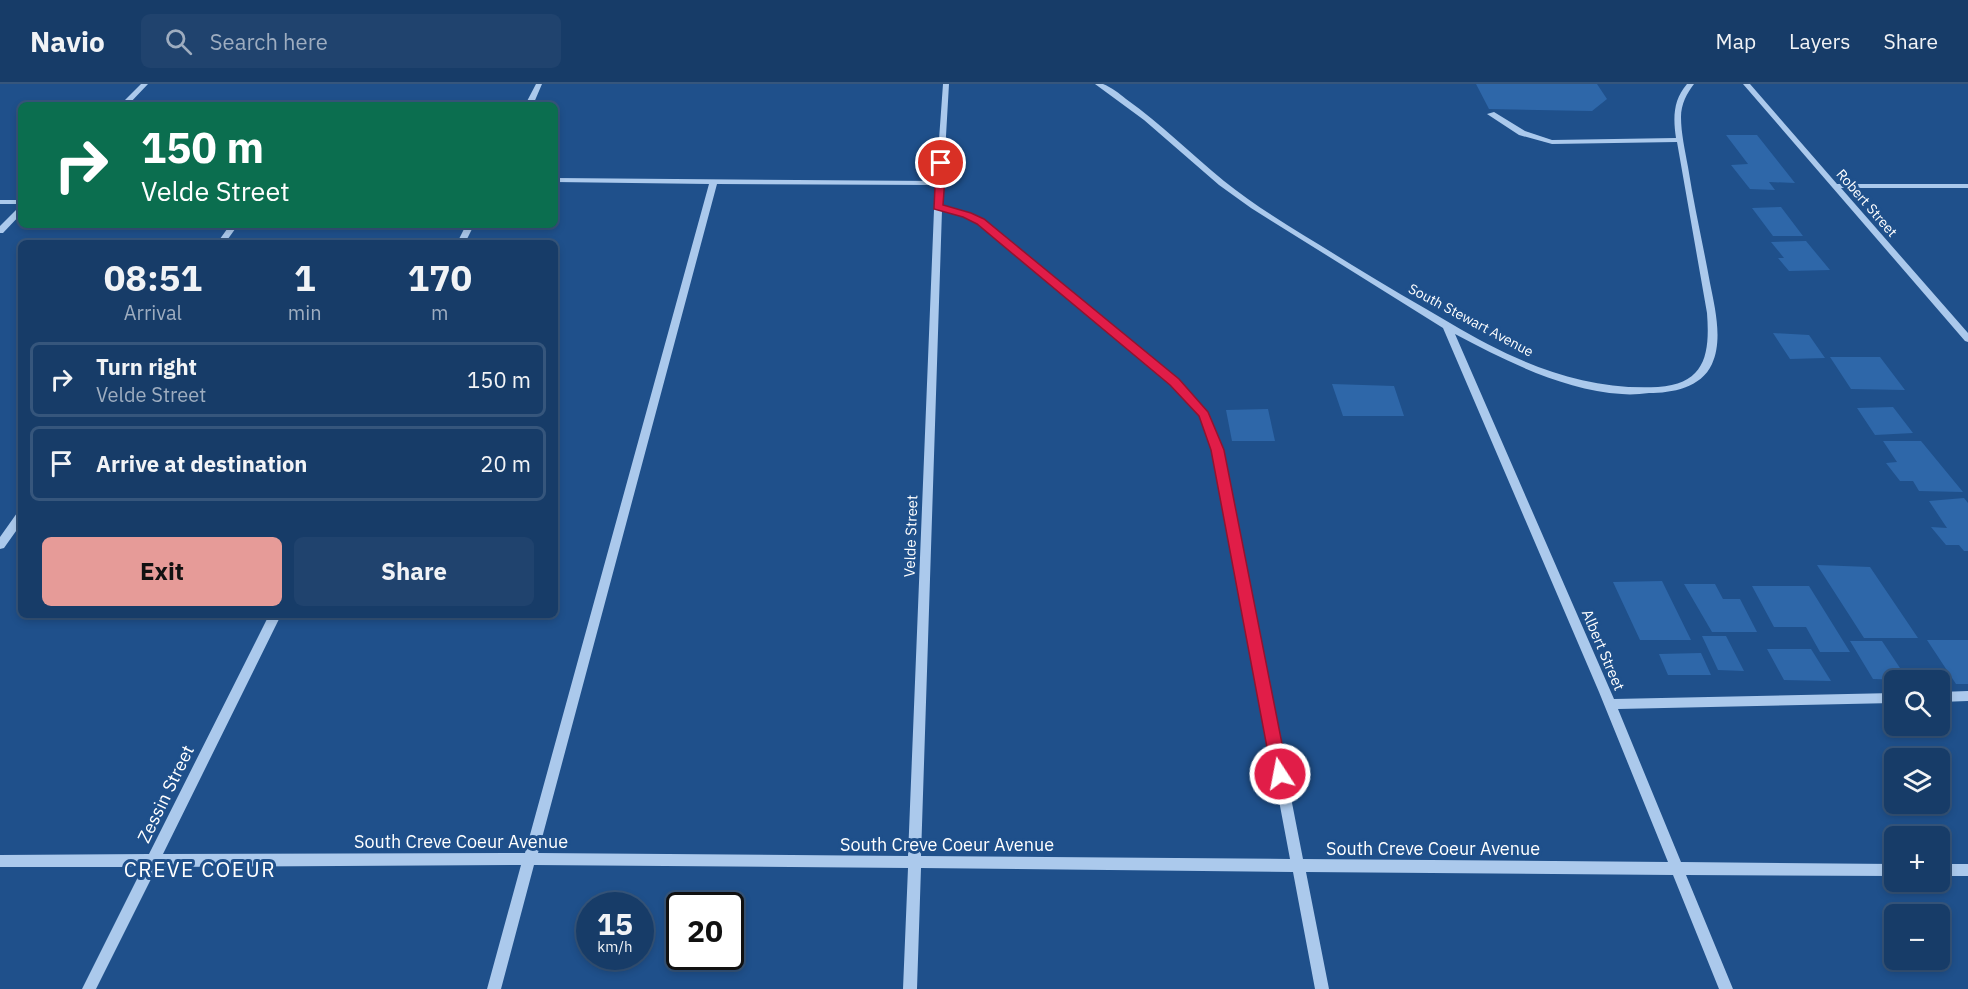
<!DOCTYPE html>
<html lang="en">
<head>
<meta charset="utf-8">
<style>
  :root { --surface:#173c68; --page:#20436e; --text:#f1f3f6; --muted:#9eadc0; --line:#36567c; --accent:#e69b98 }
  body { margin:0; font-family:"IBM Plex Sans",sans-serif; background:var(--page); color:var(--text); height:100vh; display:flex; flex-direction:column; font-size:22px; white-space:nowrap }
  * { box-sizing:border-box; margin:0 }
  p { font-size:20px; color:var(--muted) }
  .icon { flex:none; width:33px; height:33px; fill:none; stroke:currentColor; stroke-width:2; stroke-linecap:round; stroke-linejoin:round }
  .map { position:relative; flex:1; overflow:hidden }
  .sheet { position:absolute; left:18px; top:156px; width:540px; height:378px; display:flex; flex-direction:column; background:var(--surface); border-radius:9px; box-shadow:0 3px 9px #0003,0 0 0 2px var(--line) }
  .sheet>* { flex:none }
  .guide { position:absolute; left:18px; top:18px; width:540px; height:126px; border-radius:9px; box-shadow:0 3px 9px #0003,0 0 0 2px var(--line); background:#0b6e4f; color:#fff; overflow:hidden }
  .fabs { position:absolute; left:1884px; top:586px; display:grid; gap:12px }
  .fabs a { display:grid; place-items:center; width:66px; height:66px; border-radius:9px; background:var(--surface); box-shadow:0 3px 9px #0003,0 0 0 2px var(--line); font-size:30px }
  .speed { position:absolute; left:576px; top:808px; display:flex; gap:12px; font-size:30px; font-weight:700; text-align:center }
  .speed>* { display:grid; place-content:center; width:78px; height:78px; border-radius:50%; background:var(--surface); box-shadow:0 3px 9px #0003,0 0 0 2px var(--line); line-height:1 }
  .speed small { font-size:15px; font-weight:400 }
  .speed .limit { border:3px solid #111; border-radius:9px; background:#fff; color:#111 }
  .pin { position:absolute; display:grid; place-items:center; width:51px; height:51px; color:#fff; margin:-26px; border:3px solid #fff; border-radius:50%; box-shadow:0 2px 6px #0007 }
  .me { position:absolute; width:66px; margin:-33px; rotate:349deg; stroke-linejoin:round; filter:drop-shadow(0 0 4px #0008) }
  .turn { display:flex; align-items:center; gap:21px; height:126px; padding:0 24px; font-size:27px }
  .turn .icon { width:78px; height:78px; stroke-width:2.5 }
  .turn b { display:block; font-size:42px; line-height:51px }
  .eta { display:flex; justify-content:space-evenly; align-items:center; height:102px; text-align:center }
  .eta b { font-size:36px; font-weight:700; line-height:42px }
  .button { display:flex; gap:12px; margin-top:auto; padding:12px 24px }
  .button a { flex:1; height:69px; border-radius:9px; background:var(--accent); color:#111; font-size:24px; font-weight:700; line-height:69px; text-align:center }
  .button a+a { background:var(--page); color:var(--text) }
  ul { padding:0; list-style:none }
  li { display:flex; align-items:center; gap:18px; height:75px; margin:0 12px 9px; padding:0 12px; border:3px solid var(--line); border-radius:9px }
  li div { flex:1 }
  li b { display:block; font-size:22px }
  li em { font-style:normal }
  header { display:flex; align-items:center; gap:36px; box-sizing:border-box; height:84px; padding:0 30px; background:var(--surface); border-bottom:2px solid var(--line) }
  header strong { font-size:28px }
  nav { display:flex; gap:33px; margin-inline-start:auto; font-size:21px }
  .search { width:420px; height:54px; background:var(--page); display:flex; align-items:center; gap:15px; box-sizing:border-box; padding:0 21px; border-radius:9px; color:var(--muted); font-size:22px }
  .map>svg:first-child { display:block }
  .building { fill:#2e67a9 }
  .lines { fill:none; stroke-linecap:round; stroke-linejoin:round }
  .minor { fill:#abc9ec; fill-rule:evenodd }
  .route { fill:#e11d48; stroke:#92132f; stroke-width:1.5 }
  .labels { text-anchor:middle; stroke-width:6; stroke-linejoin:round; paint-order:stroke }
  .far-street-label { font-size:14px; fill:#fff; stroke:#1f508b }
  .street-label { font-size:15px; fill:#fff; stroke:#1f508b }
  .near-street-label { font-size:18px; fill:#fff; stroke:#1f508b }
  .near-quarter-label { font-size:21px; letter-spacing:1.5px; fill:#fff; stroke:#1f508b }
</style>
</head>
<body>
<header>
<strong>Navio</strong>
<div class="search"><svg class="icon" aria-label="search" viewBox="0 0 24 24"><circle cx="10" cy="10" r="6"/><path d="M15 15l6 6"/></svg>Search here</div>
<nav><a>Map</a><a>Layers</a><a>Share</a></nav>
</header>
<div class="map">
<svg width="1968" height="905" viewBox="0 0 1968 905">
  <rect width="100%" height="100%" fill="#1f508b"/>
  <path class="building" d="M 1476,0 L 1597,0 L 1607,15 L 1592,27 L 1489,25 Z
    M 1726,51 L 1757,51 L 1795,99 L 1769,98 L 1775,106 L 1750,105 L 1731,81 L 1748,80 Z
    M 1781,123 L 1803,152 L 1773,152 L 1752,124 Z
    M 1806,157 L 1830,186 L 1789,187 L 1778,174 L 1784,174 L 1771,158 Z
    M 1773,249 L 1809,251 L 1825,274 L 1790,275 Z
    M 1830,273 L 1880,273 L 1905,306 L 1851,305 Z
    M 1332,300 L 1394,302 L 1404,332 L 1343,332 Z
    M 1893,323 L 1913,349 L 1875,351 L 1857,324 Z
    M 1268,325 L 1275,357 L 1232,357 L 1226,326 Z
    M 1883,357 L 1921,357 L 1963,408 L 1919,407 L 1913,397 L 1900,397 L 1886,379 L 1897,378 Z
    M 1964,414 L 1968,419 L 1968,467 L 1964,467 L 1959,461 L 1946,461 L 1931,443 L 1947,444 L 1929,417 Z
    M 1817,481 L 1870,483 L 1918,554 L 1864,554 Z
    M 1662,497 L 1691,556 L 1640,556 L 1613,498 Z
    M 1684,500 L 1715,500 L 1723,515 L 1740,515 L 1757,548 L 1712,548 Z
    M 1752,502 L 1809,502 L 1850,568 L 1820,568 L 1806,543 L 1774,543 Z
    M 1702,552 L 1726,552 L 1744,587 L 1718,586 Z
    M 1927,556 L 1968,556 L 1968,600 L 1956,600 Z
    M 1850,557 L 1882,557 L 1908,596 L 1873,595 Z
    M 1767,565 L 1811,565 L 1831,597 L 1784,596 Z
    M 1701,569 L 1711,591 L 1668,591 L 1659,570 Z"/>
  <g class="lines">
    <path class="minor" d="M 141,0 L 148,0 L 128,21 L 120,21 Z
      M 536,0 L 542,0 L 533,21 L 525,21 Z
      M 943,0 L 949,0 L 942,121 L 970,129 L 983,136 L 1178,296 L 1207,329 L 1223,366 L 1303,775 L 1668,778 L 1599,608 L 1443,244 L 1251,124 L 1219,101 L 1144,36 L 1095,0 C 1096,0 1102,0 1103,0 C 1111,3 1120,10 1126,15 C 1161,40 1191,70 1224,97 C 1264,129 1309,154 1352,181 C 1384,201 1418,220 1450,239 C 1514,277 1581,307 1658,303 C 1706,300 1710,269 1707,229 L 1677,58 L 1552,60 L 1519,51 L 1487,30 L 1494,28 L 1525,47 L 1552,56 L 1676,54 C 1673,34 1673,16 1687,0 L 1694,0 C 1687,9 1681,20 1681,33 C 1681,49 1685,66 1688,83 C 1694,122 1703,160 1710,199 C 1715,224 1723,256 1712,280 C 1701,304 1672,309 1649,309 C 1640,310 1631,311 1622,310 C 1563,306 1506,277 1455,250 L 1614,615 L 1894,609 L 1894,619 L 1618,625 L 1681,778 L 1894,780 L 1894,792 L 1686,791 L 1733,905 L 1719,905 L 1673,791 L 1306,788 L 1329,905 L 1315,905 L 1293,788 L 921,784 L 917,905 L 903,905 L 908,784 L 534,781 L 501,905 L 487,905 L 521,781 L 157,783 L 96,905 L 82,905 L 143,783 L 0,783 L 0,771 L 149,770 L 269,531 L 281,531 L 163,770 L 525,769 L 709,100 L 555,98 L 555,94 L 936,97 ZM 717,100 L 935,101 L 908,772 L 538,769 ZM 942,126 L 964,133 L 977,140 L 1172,300 L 1200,332 L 1213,366 L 1290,775 L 921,772 Z
      M 1743,0 L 1750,0 L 1837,100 L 1968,100 L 1968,104 L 1841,104 L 1968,249 L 1968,258 L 1965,257 Z
      M 0,116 L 21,116 L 21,120 L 0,120 Z
      M 18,124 L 21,124 L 21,130 L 3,149 L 0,149 L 0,142 Z
      M 230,141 L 238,141 L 225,159 L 217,159 Z
      M 466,141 L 474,141 L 465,159 L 457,159 Z
      M 21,428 L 21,440 L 4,464 L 0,465 L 0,453 L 17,429 Z
      M 1968,607 L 1968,617 L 1940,618 L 1940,608 Z
      M 1940,780 L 1968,780 L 1968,792 L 1940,792 Z"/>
  </g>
  <path class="route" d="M 941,76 L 946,79 L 943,121 L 971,129 L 984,135 L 1179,295 L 1208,328 L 1224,366 L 1288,690 L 1286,695 L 1280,697 L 1275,695 L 1272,690 L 1211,366 L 1199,332 L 1170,301 L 977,140 L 963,133 L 934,125 L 936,79 Z"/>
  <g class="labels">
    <g class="far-street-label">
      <text transform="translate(1867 119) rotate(49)" y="5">Robert Street</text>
      <text transform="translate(1471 236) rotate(28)" y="5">South Stewart Avenue</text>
    </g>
    <g class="street-label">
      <text transform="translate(911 452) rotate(-88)" y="5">Velde Street</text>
      <text transform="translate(1603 566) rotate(67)" y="5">Albert Street</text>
    </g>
    <g class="near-street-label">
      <text transform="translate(166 710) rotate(-64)" y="6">Zessin Street</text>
      <text x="461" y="764">South Creve Coeur Avenue</text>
      <text x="947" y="767">South Creve Coeur Avenue</text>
      <text x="1433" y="771">South Creve Coeur Avenue</text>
    </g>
    <g class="near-quarter-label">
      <text x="200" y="793">CREVE COEUR</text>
    </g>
  </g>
</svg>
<div class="fabs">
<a><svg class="icon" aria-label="search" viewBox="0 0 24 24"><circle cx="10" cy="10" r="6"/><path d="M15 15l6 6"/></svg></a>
<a><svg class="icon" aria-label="layers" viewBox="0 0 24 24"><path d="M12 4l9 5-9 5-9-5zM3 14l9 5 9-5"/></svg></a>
<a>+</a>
<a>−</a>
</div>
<div class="speed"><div>15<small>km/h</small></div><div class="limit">20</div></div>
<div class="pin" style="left:941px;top:79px;background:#d93025"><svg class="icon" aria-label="arrive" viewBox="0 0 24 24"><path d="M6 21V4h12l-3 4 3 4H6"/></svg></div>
<svg class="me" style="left:1280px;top:690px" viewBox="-20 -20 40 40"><circle r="17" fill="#e11d48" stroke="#fff" stroke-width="3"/><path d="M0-11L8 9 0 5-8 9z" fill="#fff"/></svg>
<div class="guide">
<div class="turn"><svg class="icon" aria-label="right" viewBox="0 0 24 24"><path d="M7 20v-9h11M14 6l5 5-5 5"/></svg><div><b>150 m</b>Velde Street</div></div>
</div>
<section class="sheet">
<div class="eta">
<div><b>08:51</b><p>Arrival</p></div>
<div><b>1</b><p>min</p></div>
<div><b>170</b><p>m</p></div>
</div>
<ul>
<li><svg class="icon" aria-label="right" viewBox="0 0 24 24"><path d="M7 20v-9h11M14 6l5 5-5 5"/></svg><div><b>Turn right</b><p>Velde Street</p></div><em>150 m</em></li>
<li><svg class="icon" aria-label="arrive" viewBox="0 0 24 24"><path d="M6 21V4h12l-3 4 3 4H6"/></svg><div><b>Arrive at destination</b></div><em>20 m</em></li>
</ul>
<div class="button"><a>Exit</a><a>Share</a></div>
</section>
</div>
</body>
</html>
